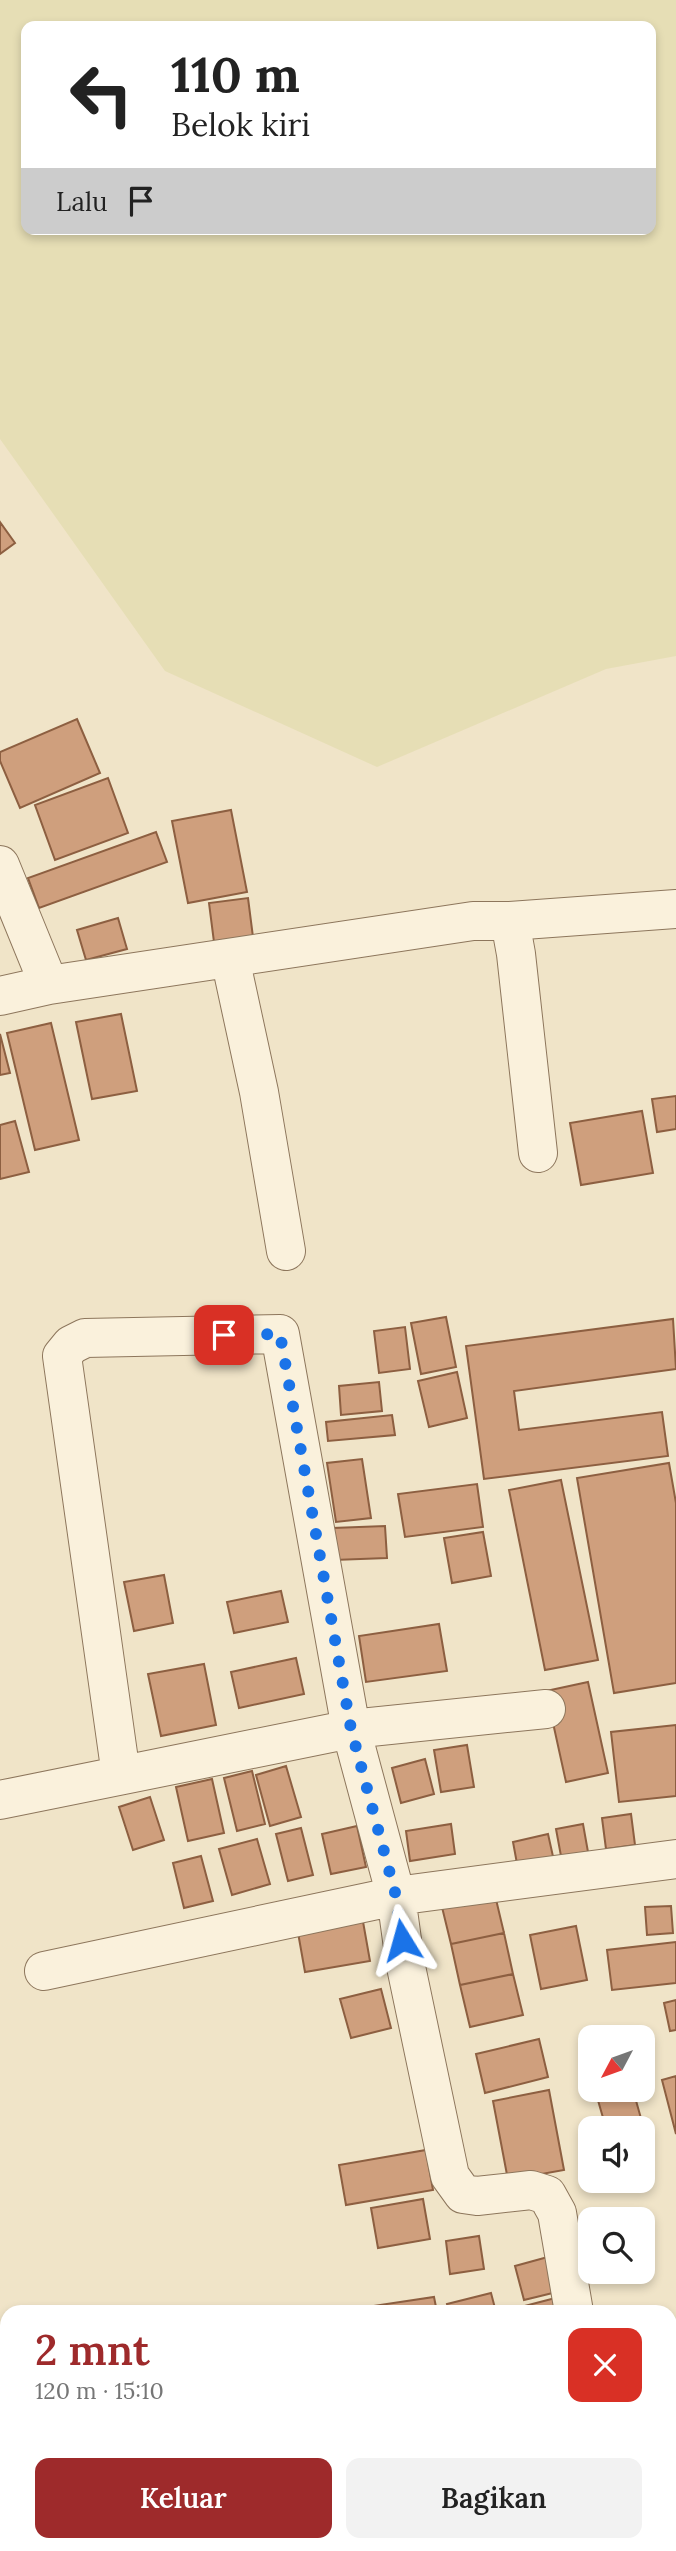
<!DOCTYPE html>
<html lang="id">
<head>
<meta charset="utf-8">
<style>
  :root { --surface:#fff; --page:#f2f2f2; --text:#222; --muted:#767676; --accent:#9e2a2b }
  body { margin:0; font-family:Lora,serif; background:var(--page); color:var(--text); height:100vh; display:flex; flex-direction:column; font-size:26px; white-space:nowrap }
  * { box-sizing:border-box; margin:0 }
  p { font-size:23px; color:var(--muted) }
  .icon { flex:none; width:38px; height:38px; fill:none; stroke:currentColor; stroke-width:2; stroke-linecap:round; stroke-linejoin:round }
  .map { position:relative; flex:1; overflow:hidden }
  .details { position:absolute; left:0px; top:2305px; width:677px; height:247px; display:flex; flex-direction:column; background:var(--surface); border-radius:21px 21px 0 0; box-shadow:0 4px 10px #0003 }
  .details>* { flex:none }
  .guide { position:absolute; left:21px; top:21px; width:635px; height:214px; border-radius:14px; box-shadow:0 4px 10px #0003; background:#fff; color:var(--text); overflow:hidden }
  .needle { width:46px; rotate:229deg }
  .buttons { position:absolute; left:578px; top:2025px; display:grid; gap:14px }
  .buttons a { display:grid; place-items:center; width:77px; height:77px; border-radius:14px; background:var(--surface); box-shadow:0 4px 10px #0003; font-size:35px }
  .pin { position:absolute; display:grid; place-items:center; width:60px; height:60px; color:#fff; margin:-30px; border-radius:14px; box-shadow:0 4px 10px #0006 }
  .me { position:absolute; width:77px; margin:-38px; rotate:352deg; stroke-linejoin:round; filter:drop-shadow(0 0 5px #0008) }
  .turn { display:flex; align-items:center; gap:24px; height:147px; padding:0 35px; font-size:32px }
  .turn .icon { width:91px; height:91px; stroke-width:2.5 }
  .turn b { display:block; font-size:49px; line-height:60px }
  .then { display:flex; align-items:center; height:66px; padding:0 35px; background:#0003; gap:14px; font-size:26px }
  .round { display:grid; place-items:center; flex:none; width:74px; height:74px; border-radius:14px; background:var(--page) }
  .headline { display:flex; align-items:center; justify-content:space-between; height:119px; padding:0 35px }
  h1 { font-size:42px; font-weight:600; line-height:52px; color:var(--accent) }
  .action { display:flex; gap:14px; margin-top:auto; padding:14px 35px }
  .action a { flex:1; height:80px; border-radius:14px; background:var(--accent); color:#fff; font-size:28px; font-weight:600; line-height:80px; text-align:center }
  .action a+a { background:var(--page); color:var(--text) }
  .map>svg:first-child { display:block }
  .farmland { fill:#e6deb5; fill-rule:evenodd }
  .building { fill:#cf9f7d; stroke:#8d5f41; stroke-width:2 }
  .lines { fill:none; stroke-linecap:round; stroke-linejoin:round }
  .minor-casing { stroke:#8d765c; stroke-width:40 }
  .tertiary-casing { stroke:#8d765c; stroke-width:40 }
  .minor { stroke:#faf1dc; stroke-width:38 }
  .tertiary { stroke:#faf1dc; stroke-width:38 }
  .route { stroke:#1a73e8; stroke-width:12; stroke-dasharray:0 21.6 }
</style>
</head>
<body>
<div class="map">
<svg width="676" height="2551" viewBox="0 0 676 2551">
  <rect width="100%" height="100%" fill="#f0e4c8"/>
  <path class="farmland" d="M 0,0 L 676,0 L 676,656 L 606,669 L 377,767 L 165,671 L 0,439 ZM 26,26 L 651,26 L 651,229 L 26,229 Z"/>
  <path class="building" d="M 0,522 L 15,543 L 0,554 Z
    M 77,719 L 100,773 L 20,808 L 0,761 L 0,752 Z
    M 108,778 L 128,833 L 55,860 L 35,805 Z
    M 231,810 L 247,892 L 188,903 L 172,821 Z
    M 156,832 L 167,862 L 39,908 L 28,878 Z
    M 248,898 L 254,945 L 215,950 L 209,903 Z
    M 118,918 L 127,949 L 86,960 L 77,930 Z
    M 121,1014 L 137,1091 L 92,1099 L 76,1022 Z
    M 51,1023 L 79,1140 L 35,1150 L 7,1033 Z
    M 0,1034 L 10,1073 L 0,1075 Z
    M 676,1096 L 676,1129 L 657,1132 L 652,1099 Z
    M 642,1111 L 653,1173 L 581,1185 L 570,1123 Z
    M 15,1121 L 29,1172 L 0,1179 L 0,1125 Z
    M 446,1317 L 456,1367 L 421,1374 L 411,1323 Z
    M 673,1319 L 676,1369 L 514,1391 L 519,1430 L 662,1412 L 668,1456 L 484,1479 L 466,1346 Z
    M 405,1327 L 410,1369 L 379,1373 L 374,1331 Z
    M 457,1372 L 467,1418 L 429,1427 L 418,1381 Z
    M 379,1382 L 382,1411 L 341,1415 L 339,1386 Z
    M 392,1415 L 395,1435 L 328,1441 L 326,1422 Z
    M 362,1459 L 371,1518 L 336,1522 L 327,1463 Z
    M 669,1463 L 676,1503 L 676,1683 L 614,1693 L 577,1478 Z
    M 561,1480 L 598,1660 L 545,1670 L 509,1490 Z
    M 477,1484 L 483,1527 L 405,1537 L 398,1494 Z
    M 385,1526 L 387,1558 L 334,1560 L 333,1528 Z
    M 483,1532 L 491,1576 L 452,1583 L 444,1538 Z
    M 164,1575 L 173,1623 L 134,1631 L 124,1582 Z
    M 281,1591 L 288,1622 L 234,1633 L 227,1602 Z
    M 439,1624 L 447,1671 L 366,1682 L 359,1636 Z
    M 296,1658 L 304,1694 L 239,1708 L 231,1672 Z
    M 204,1664 L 216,1725 L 161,1736 L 148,1674 Z
    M 588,1682 L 608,1773 L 566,1782 L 546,1691 Z
    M 676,1725 L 676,1796 L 619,1802 L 611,1732 Z
    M 467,1745 L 474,1787 L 441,1792 L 434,1750 Z
    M 425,1759 L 434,1794 L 401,1803 L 392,1768 Z
    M 286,1766 L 301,1817 L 270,1826 L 256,1775 Z
    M 252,1771 L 265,1824 L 237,1831 L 224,1778 Z
    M 212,1779 L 224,1833 L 188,1841 L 176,1787 Z
    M 150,1797 L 164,1840 L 133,1850 L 119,1807 Z
    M 631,1814 L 635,1845 L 606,1849 L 602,1818 Z
    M 451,1824 L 455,1854 L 410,1861 L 406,1831 Z
    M 583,1824 L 588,1852 L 561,1856 L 556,1829 Z
    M 357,1826 L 366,1867 L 331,1874 L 322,1834 Z
    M 301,1828 L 313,1875 L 288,1881 L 276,1834 Z
    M 548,1834 L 554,1861 L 518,1869 L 513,1842 Z
    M 257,1839 L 270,1884 L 232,1895 L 219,1849 Z
    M 201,1856 L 213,1901 L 184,1908 L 173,1863 Z
    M 494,1891 L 504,1933 L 451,1944 L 441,1903 Z
    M 671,1906 L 673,1933 L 647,1935 L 645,1907 Z
    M 362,1916 L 370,1961 L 305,1972 L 297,1927 Z
    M 576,1926 L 587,1980 L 541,1989 L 530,1935 Z
    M 504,1933 L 513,1974 L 460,1985 L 451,1944 Z
    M 676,1942 L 676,1983 L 612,1990 L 607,1950 Z
    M 513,1974 L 523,2015 L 470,2027 L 460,1985 Z
    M 381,1989 L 391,2028 L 351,2038 L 340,1999 Z
    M 676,2000 L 676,2030 L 670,2031 L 664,2003 Z
    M 539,2039 L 548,2077 L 485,2093 L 476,2054 Z
    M 676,2076 L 676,2134 L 662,2080 Z
    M 549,2090 L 564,2170 L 508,2180 L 493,2101 Z
    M 595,2090 L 633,2090 L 653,2161 L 642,2164 L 642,2128 L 606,2128 Z
    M 426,2150 L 433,2190 L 346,2205 L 339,2165 Z
    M 423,2199 L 430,2239 L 378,2248 L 371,2208 Z
    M 479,2236 L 484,2269 L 450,2274 L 446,2241 Z
    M 555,2255 L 565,2290 L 524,2300 L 515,2266 Z
    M 491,2293 L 496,2312 L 449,2312 L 447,2304 Z
    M 563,2296 L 567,2312 L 518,2312 L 517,2308 Z
    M 434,2297 L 437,2312 L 374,2312 L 373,2306 Z"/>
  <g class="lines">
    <g class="minor-casing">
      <path id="minor" d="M 0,865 L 49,985 L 473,921 L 510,921 L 516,954 L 538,1153
        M 510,921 L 676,909
        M 230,958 L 259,1092 L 286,1251
        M 0,996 L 49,985
        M 0,1800 L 351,1729 L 546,1709
        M 44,1971 L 396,1896 L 351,1729 L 280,1334 L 85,1338 L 71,1345 L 62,1356 L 121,1775
        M 574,2312 L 557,2213 L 547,2195 L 531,2190 L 477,2196 L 463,2194 L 450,2176 L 405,1962 L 396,1896 L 676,1859
        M 291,2544 L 292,2551"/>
    </g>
    <g class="tertiary-casing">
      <path id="tertiary" d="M 670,2382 L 676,2381
        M 0,2524 L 7,2523"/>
    </g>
    <use href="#minor" class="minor"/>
    <use href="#tertiary" class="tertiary"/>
  </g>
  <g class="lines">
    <path class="route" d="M 224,1335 L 280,1334 L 351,1729 L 396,1896 L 402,1940"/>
  </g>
</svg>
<div class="buttons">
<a><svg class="needle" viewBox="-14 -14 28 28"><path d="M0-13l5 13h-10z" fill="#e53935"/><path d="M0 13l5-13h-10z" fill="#767676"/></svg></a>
<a><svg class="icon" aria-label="sound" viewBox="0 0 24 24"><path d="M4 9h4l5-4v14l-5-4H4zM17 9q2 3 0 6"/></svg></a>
<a><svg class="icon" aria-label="search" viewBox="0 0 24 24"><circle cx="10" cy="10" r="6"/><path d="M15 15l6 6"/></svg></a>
</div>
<div class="pin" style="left:224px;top:1335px;background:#d93025"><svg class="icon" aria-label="arrive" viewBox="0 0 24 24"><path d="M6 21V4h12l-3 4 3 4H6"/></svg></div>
<svg class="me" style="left:402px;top:1940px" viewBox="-20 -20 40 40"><path d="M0-17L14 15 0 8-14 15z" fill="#1a73e8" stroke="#fff" stroke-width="4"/></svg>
<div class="guide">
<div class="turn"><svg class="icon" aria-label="left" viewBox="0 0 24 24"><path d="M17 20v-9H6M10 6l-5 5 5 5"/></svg><div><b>110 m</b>Belok kiri</div></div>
<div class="then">Lalu<svg class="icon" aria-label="arrive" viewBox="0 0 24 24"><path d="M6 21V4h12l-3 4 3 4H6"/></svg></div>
</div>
<section class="details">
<div class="headline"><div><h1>2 mnt</h1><p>120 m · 15:10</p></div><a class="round" style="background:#d93025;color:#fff"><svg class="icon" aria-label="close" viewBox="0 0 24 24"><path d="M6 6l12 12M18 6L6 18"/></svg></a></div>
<div class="action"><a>Keluar</a><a>Bagikan</a></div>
</section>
</div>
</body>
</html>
